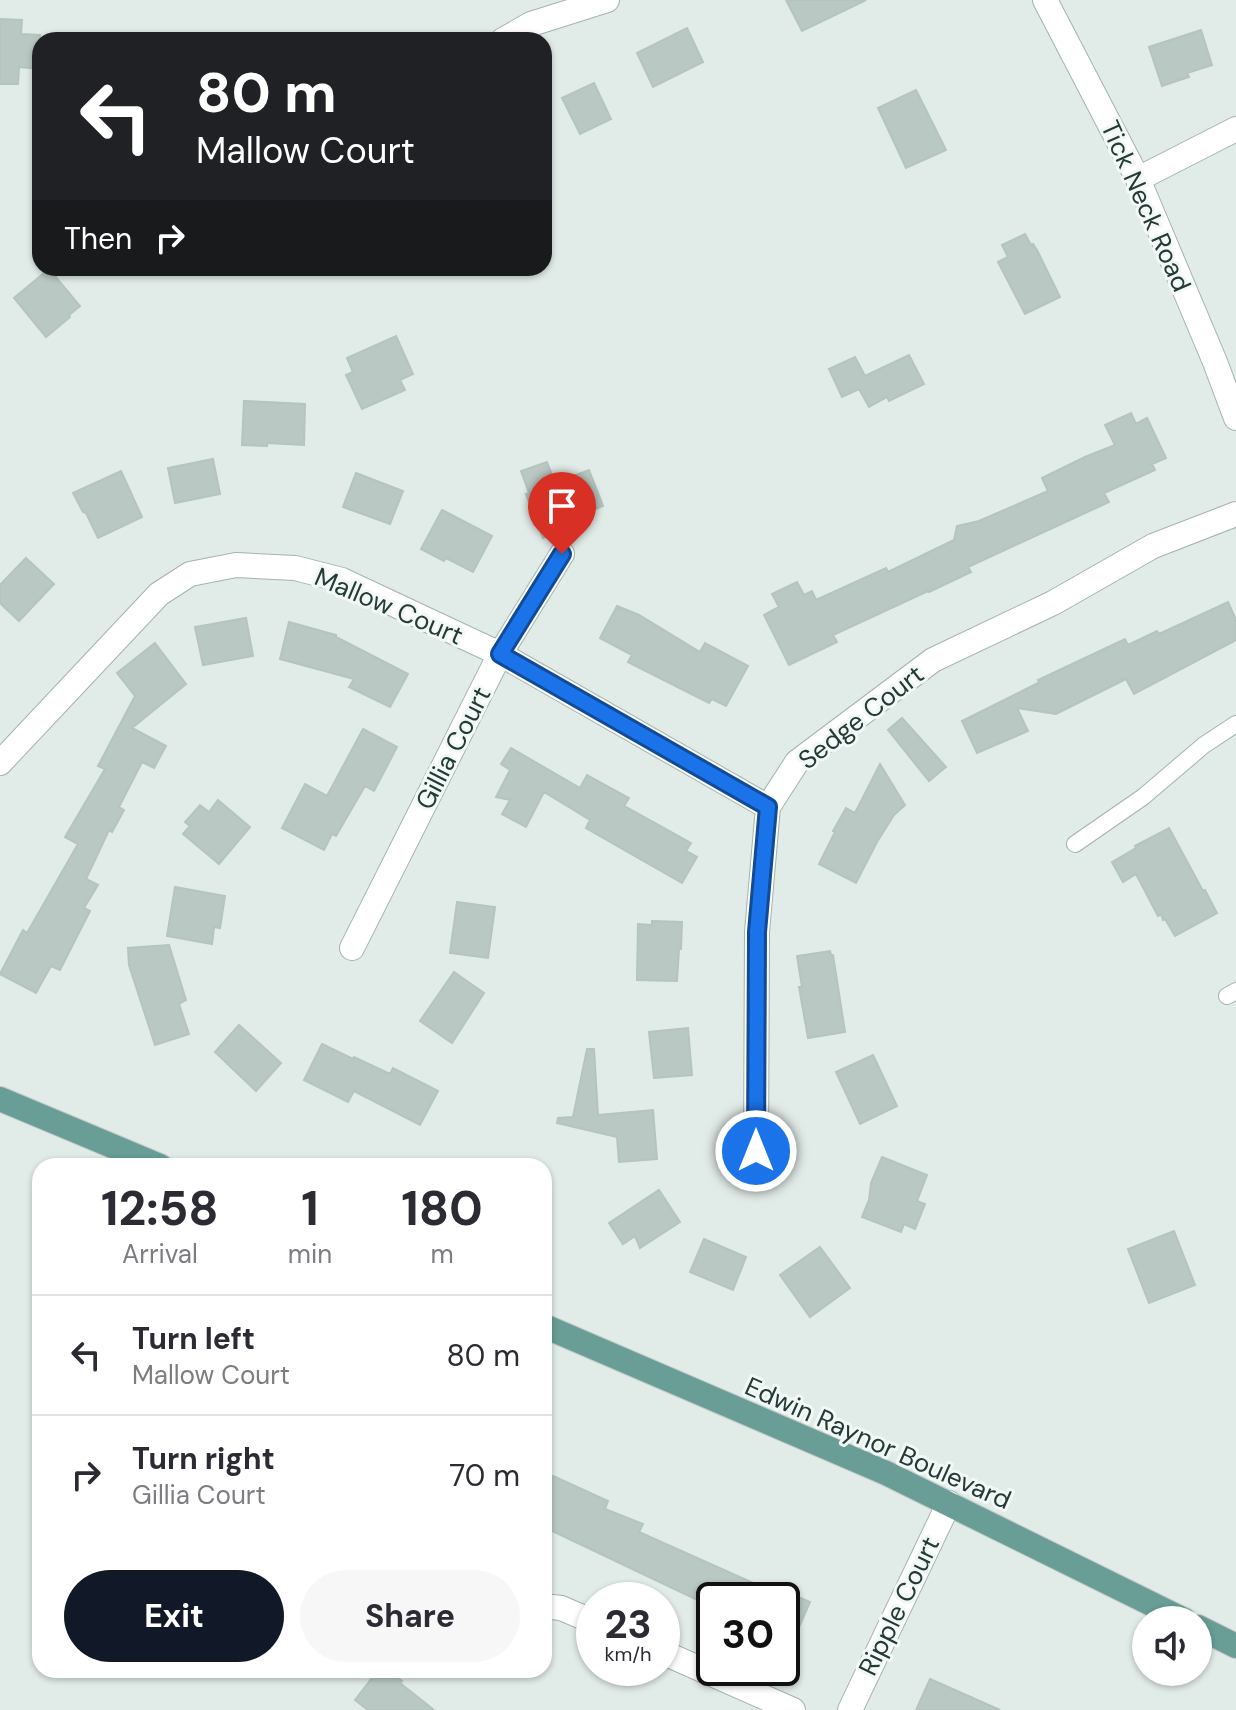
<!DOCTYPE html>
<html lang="en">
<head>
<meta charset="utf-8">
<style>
  :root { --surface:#fff; --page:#f7f7f7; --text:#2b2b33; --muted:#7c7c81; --line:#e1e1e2; --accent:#111827 }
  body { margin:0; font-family:"DM Sans",sans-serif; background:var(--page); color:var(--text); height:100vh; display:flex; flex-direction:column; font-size:30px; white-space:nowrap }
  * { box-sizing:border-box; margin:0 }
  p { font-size:26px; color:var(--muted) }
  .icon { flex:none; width:44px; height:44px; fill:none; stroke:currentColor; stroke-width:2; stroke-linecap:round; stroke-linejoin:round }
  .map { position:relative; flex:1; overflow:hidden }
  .drawer { position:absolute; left:32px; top:1158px; width:520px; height:520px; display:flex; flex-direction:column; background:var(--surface); border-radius:24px; box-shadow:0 2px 6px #0004 }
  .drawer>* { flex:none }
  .banner { position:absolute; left:32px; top:32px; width:520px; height:244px; border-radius:24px; box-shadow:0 2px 6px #0004; background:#202124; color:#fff; overflow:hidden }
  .tools { position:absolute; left:1132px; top:1606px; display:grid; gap:16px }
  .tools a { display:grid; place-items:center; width:80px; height:80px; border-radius:50%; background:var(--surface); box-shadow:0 2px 6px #0004; font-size:40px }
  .speed { position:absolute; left:576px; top:1582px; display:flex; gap:16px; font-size:40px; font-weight:700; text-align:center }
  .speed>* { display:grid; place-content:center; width:104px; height:104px; border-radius:50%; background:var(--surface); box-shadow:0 2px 6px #0004; line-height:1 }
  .speed small { font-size:20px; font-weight:400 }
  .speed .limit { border:4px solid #111; border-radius:12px; background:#fff; color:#111 }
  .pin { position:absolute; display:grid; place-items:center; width:68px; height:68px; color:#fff; margin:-82px -34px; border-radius:50% 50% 50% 0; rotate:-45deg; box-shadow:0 0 8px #0007 }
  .pin .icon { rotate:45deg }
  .me { position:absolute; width:88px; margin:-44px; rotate:0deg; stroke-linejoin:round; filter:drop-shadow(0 0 6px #0008) }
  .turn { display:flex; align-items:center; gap:28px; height:168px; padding:0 32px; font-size:36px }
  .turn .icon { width:104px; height:104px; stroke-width:2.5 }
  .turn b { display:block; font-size:56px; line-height:68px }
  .then { display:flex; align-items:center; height:76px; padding:0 32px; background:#0003; gap:16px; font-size:30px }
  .eta { display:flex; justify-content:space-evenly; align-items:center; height:136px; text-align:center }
  .eta b { font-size:48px; font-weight:700; line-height:56px }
  .primary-button { display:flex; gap:16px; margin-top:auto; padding:16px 32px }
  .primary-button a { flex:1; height:92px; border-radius:48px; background:var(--accent); color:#fff; font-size:32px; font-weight:700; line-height:92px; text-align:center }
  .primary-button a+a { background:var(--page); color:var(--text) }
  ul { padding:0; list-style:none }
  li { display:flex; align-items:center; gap:24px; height:120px; padding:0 32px; border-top:2px solid var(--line) }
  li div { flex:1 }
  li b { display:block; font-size:30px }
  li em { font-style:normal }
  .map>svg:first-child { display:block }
  .building { fill:#bac8c4; stroke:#b4c4bf; stroke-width:2 }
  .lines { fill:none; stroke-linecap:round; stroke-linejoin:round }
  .service-casing { stroke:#a4b3af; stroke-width:18 }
  .minor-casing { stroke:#a4b3af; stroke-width:26 }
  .tertiary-casing { stroke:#a4b3af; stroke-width:26 }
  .primary-casing { stroke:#c1c8c7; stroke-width:26 }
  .service { stroke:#fff; stroke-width:16 }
  .minor { stroke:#fff; stroke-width:24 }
  .tertiary { stroke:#fff; stroke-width:24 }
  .primary { stroke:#689e96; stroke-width:24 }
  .route-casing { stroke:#114b97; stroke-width:20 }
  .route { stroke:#1a73e8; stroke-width:14 }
  .labels { text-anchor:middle; stroke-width:6; stroke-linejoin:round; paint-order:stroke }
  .street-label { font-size:26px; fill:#233b37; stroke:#f2f8f5 }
</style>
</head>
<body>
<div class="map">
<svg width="1236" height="1710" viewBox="0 0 1236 1710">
  <rect width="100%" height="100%" fill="#e1ebe8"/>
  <path class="building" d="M 786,0 L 866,0 L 802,31 Z
    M 0,19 L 22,20 L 21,34 L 40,35 L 40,69 L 19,67 L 18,84 L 0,84 Z
    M 687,28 L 703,62 L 653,87 L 637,53 Z
    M 1201,30 L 1212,65 L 1187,73 L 1189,77 L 1162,86 L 1149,47 Z
    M 594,83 L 611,119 L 580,134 L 562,98 Z
    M 916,90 L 946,150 L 906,168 L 878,108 Z
    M 1025,234 L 1031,245 L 1033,244 L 1037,250 L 1060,297 L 1025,314 L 998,262 L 1008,257 L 1002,245 Z
    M 49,269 L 80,306 L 69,315 L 70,317 L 46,337 L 14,298 Z
    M 396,336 L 413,374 L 400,380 L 405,390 L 362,409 L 346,375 L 353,372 L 347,358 Z
    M 909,355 L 924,384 L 889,401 L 887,397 L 869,407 L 859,389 L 842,397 L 829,369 L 855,357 L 865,376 Z
    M 244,401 L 305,404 L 304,445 L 267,443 L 267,446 L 242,445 Z
    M 1131,413 L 1136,424 L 1147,418 L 1166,458 L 1152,464 L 1155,470 L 1104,493 L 1109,502 L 968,567 L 971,572 L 929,592 L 928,591 L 833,635 L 837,642 L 789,665 L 764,615 L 779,607 L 772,594 L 797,582 L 804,595 L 812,591 L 816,600 L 886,568 L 888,572 L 954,540 L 957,526 L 979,521 L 1048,491 L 1042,478 L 1085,457 L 1115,445 L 1105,425 Z
    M 213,459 L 220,494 L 175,503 L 168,468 Z
    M 547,462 L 555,483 L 589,470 L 603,506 L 583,514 L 584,520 L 571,526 L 571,528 L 543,538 L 526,494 L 529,493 L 521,471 Z
    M 121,471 L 142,517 L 98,538 L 86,513 L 83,512 L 73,493 Z
    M 356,473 L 403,491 L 390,524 L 343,507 Z
    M 442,510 L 492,536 L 473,572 L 446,558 L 444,561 L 421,549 Z
    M 26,558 L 54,584 L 19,621 L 0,603 L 0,585 Z
    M 1228,602 L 1236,620 L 1236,640 L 1134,694 L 1126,679 L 1056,714 L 1017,708 L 1028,731 L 977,753 L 962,721 L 1040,682 L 1038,680 L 1125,639 L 1128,645 L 1157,631 L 1159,634 Z
    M 617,606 L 639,615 L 700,652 L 705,643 L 748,666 L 726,706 L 712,699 L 709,703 L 628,662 L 632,655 L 600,638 Z
    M 246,618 L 253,656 L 203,665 L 195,627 Z
    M 289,622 L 336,635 L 336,637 L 408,674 L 390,707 L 349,687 L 354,679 L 280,659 Z
    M 155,643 L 186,684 L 132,728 L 166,746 L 154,768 L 142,762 L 119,807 L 124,810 L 112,832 L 109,830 L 86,879 L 98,885 L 84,908 L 90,911 L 60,970 L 51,966 L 36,993 L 0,974 L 23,930 L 27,933 L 78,844 L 65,837 L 105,769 L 98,766 L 135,696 L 117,673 Z
    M 902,718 L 946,767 L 929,781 L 888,730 Z
    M 363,729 L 397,747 L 374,791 L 365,786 L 336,836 L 332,834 L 324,850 L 282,828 L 305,784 L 327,796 Z
    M 511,748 L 580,788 L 587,775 L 629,798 L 624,806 L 691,843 L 686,851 L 697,857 L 682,883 L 586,828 L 590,820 L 544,792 L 526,827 L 502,814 L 510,800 L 496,797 L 510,770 L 501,764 Z
    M 880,764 L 905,805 L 894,815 L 877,842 L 856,883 L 819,864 L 835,832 L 833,831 L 846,808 L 855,813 Z
    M 218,800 L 250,827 L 219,864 L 183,834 L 190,826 L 185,822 L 200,805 L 209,812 Z
    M 1169,828 L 1203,891 L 1205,890 L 1217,913 L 1175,936 L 1165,919 L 1163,920 L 1161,914 L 1158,916 L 1136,874 L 1123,882 L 1112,862 L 1136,848 L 1135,846 Z
    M 175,887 L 225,896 L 220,928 L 214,927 L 212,944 L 167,936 Z
    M 457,902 L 495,907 L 488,958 L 450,953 Z
    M 652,921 L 682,922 L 681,949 L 679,949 L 677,981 L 637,980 L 638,924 L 652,925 Z
    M 169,945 L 186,1000 L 179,1004 L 189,1034 L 155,1045 L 129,965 L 128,948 Z
    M 830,951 L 831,955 L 833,955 L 845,1032 L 808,1038 L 799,987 L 802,987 L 797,956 Z
    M 454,972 L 484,993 L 452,1043 L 420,1021 Z
    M 239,1025 L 281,1063 L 256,1091 L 215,1052 Z
    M 688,1028 L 692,1075 L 654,1078 L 649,1032 Z
    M 322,1044 L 353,1059 L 354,1057 L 390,1074 L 393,1068 L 438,1091 L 420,1125 L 354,1091 L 348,1102 L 304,1080 Z
    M 587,1049 L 594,1049 L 598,1115 L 653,1110 L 657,1159 L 619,1162 L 617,1137 L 557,1123 L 558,1118 L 573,1117 Z
    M 873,1055 L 897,1106 L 860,1124 L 836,1072 Z
    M 882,1157 L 927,1175 L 917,1201 L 925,1204 L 915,1229 L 904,1224 L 901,1232 L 862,1217 L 869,1200 L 871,1183 Z
    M 659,1190 L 680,1222 L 640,1248 L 635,1236 L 623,1244 L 609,1223 Z
    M 1174,1231 L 1195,1285 L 1149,1303 L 1128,1249 Z
    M 704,1239 L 746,1257 L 733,1290 L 690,1272 Z
    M 820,1247 L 850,1288 L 810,1317 L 780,1275 Z
    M 553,1476 L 608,1501 L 605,1509 L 643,1524 L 639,1532 L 782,1596 L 782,1590 L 810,1602 L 782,1666 L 782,1600 L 714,1600 L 714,1608 L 544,1527 L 544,1496 Z
    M 378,1670 L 388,1670 L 402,1681 L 400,1683 L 434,1710 L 368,1710 L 355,1700 Z
    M 930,1679 L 1000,1710 L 916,1710 Z"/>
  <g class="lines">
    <g class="service-casing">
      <path id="service" d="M 1075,844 L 1143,797 L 1204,745 L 1236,724
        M 1227,996 L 1236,991"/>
    </g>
    <g class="minor-casing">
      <path id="minor" d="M 503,40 L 531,24 L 607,0
        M 1138,179 L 1236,129
        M 0,763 L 159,594 L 190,574 L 236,565 L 295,568 L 342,580 L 500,654 L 768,807
        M 352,948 L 500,654 L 562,554
        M 756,1151 L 757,932 L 768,807 L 797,762 L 933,660 L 1053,603 L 1153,546 L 1236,514
        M 544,1606 L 561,1608 L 594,1622
        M 662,1652 L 793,1710
        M 850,1710 L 949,1503"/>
    </g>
    <g class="tertiary-casing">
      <path id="tertiary" d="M 1045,0 L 1138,179 L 1215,362 L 1236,418"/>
    </g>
    <g class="primary-casing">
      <path id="primary" d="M 0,1099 L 160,1166
        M 544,1326 L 886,1473 L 1184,1620
        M 1198,1627 L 1236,1646"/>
    </g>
    <use href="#service" class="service"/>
    <use href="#minor" class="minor"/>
    <use href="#tertiary" class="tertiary"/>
    <use href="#primary" class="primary"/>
  </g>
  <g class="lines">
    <g class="route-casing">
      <path id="route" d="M 562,554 L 500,654 L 768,807 L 757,932 L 756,1151"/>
    </g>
    <use href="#route" class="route"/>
  </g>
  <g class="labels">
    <g class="street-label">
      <text transform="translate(1146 206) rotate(66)" y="9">Tick Neck Road</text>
      <text transform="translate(389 606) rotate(23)" y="9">Mallow Court</text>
      <text transform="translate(861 717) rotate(-38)" y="9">Sedge Court</text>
      <text transform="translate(453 748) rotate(-63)" y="9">Gillia Court</text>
      <text transform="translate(878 1443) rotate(24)" y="9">Edwin Raynor Boulevard</text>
      <text transform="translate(899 1606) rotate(-64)" y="9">Ripple Court</text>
    </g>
  </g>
</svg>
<div class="tools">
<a><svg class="icon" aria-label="sound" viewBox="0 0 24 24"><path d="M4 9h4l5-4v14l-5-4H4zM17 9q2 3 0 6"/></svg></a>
</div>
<div class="speed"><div>23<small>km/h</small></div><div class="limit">30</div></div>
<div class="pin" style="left:562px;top:554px;background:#d93025"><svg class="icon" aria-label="arrive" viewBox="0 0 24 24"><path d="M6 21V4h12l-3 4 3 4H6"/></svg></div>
<svg class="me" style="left:756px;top:1151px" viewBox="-20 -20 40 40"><circle r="17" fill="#1a73e8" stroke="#fff" stroke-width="3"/><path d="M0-11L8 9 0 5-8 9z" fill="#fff"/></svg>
<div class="banner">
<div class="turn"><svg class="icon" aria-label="left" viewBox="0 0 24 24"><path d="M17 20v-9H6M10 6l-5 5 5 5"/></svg><div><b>80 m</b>Mallow Court</div></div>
<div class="then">Then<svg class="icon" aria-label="right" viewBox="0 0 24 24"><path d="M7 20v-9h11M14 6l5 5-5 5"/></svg></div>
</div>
<section class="drawer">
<div class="eta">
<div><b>12:58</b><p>Arrival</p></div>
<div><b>1</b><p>min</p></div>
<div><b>180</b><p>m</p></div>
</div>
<ul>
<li><svg class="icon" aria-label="left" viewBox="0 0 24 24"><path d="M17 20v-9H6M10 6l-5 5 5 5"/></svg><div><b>Turn left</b><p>Mallow Court</p></div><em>80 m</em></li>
<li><svg class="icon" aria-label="right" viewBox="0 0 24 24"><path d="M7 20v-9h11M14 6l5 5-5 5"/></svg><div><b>Turn right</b><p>Gillia Court</p></div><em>70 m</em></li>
</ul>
<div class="primary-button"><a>Exit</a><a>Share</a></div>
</section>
</div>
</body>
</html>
